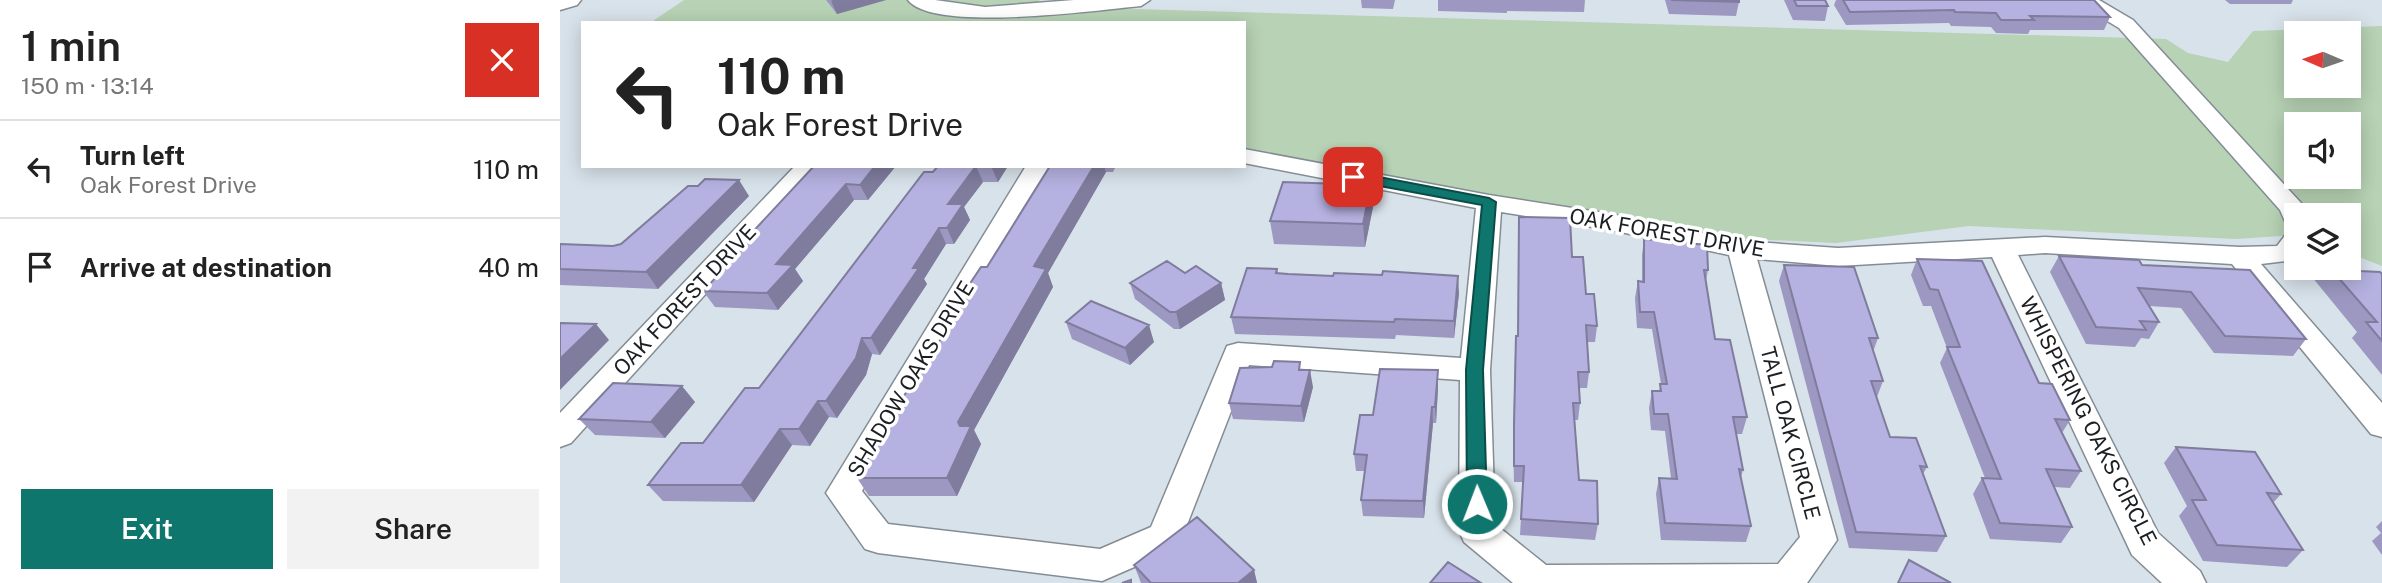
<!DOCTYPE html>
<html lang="en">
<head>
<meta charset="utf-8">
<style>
  :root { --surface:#fff; --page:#f2f2f2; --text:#222; --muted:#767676; --line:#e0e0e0; --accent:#0f766e }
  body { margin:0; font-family:"Public Sans",sans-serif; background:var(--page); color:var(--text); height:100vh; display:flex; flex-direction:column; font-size:26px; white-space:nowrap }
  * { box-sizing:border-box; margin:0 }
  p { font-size:23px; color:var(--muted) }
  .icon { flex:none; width:38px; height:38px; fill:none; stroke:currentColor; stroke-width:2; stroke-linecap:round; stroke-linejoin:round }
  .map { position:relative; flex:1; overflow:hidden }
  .sheet { display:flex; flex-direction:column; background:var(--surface); width:560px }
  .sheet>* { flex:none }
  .banner { position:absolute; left:21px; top:21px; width:665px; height:147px; border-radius:0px; box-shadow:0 4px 18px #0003; background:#fff; color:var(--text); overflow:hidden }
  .needle { width:46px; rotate:272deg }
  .controls { position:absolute; left:1724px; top:21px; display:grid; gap:14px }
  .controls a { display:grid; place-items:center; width:77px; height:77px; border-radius:0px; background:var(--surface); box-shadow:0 4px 18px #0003; font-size:35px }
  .pin { position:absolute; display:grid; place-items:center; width:60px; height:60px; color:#fff; margin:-30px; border-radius:14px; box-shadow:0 4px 10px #0006 }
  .me { position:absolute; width:77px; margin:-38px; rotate:359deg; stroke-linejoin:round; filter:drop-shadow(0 0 5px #0008) }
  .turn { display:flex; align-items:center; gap:24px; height:147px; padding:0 21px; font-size:32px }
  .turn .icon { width:91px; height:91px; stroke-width:2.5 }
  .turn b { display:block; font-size:49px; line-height:60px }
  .round { display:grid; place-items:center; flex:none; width:74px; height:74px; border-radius:0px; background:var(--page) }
  .overview { display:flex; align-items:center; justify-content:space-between; height:119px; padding:0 21px }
  h1 { font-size:42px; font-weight:600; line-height:52px }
  .action { display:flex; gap:14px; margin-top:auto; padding:14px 21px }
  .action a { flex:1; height:80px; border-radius:0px; background:var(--accent); color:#fff; font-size:28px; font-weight:600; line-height:80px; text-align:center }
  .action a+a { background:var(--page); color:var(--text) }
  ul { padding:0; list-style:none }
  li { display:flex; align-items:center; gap:21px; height:98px; padding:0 21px; border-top:2px solid var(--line) }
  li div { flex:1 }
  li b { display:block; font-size:26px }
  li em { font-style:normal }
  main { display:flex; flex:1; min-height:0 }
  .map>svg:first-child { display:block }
  .green { fill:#b7d2b4; fill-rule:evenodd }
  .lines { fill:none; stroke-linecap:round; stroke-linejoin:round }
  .minor-casing { stroke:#848d94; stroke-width:3 }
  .secondary-casing { stroke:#848d94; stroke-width:3 }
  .minor { fill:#fff; fill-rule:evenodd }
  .secondary { fill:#fff; fill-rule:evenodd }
  .wall { fill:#9c98c1 }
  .shaded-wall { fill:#7f7c9d }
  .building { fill:#b5b1e0; stroke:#7f7c9d; stroke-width:2 }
  .route { fill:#0f766e; stroke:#0a4d48; stroke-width:2 }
  .labels { text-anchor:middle; stroke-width:7; stroke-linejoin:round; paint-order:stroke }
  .street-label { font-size:21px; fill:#1c1f22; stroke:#fff }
</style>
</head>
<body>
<main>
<section class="sheet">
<div class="overview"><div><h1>1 min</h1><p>150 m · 13:14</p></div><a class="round" style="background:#d93025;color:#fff"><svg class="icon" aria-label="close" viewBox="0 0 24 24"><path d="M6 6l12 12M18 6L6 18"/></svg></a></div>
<ul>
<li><svg class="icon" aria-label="left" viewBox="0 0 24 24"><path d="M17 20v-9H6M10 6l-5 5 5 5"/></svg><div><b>Turn left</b><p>Oak Forest Drive</p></div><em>110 m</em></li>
<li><svg class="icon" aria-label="arrive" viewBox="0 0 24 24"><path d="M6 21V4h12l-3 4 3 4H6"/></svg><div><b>Arrive at destination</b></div><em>40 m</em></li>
</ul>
<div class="action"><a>Exit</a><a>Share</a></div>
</section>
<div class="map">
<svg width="1822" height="583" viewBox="0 0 1822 583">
  <rect width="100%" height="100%" fill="#d8e2ea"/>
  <path class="green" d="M 124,0 L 480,0 L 472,6 L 1606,39 L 1628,53 L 1668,62 L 1693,31 L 1822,26 L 1822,266 L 1789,253 L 1788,215 L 1736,215 L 1736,235 L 1676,239 L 1409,226 L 1276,243 L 1123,236 L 684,148 L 684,23 L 90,23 ZM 1736,33 L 1788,33 L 1788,86 L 1736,86 ZM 1736,124 L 1788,124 L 1788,177 L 1736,177 Z"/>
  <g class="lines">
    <g class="minor-casing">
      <path id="minor" d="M 348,0 L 375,0 L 425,7 L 514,0 L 590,0 L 581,6 C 539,10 373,33 348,0 Z
        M 1506,0 L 1539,0 L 1573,20 L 1741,203 L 1747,215 L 1736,215 L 1736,228 L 1727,226 L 1720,210 L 1559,28 L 1524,7 L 1508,4 Z
        M 684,149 L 929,195 L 1051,214 L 1181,241 L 1278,248 L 1485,237 L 1680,247 L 1717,246 L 1727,233 L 1736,231 L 1734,260 L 1701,264 L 1822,403 L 1822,437 L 1811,434 L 1672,264 L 1485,253 L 1458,255 L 1598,533 L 1640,571 L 1646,583 L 1602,583 L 1572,555 L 1432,257 L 1278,266 L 1197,259 L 1277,540 L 1247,583 L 953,583 L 904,542 L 899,531 L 900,380 L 689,365 L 618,548 L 542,581 L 318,553 L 305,549 L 266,493 L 466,166 L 490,166 L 302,491 L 328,524 L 540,549 L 591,527 L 667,346 L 678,343 L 901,358 L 916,208 L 684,163 ZM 941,212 L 1051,230 L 1169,255 L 1240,537 L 1218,564 L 986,565 L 935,524 L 930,370 Z
        M 235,166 L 261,166 L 11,443 L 0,447 L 0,413 Z"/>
    </g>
    <g class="secondary-casing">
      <path id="secondary" d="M 0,0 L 21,0 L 17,5 L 0,10 Z"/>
    </g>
    <use href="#minor" class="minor"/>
    <use href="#secondary" class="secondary"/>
  </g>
  <path class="wall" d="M 266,0 L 326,0 L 277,14 Z
    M 801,0 L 835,0 L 833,9 L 802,8 Z
    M 878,0 L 1025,0 L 1024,12 L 947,11 L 947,13 L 878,11 Z
    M 1105,0 L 1179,0 L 1179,2 L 1176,16 L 1109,14 Z
    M 1224,0 L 1265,0 L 1268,6 L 1265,21 L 1233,20 Z
    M 1276,0 L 1534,0 L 1550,17 L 1544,30 L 1470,30 L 1468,34 L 1436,33 L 1431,27 L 1391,26 L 1389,23 L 1286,25 L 1274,5 Z
    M 1665,0 L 1733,0 L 1731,4 L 1670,4 Z
    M 254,166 L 336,166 L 308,200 L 294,200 L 235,269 L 243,281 L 218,310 L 155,307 L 143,291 L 177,256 L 174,252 Z
    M 378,166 L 448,166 L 438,182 L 423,182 L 404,207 L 410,220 L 394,244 L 386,244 L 364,279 L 367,284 L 320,355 L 312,354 L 306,375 L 277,418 L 269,417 L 250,446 L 232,445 L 194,502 L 103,501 L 88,485 L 143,443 L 199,388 Z
    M 490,166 L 556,166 L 553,172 L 546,172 L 488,273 L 493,287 L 414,430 L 421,444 L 397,496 L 309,496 L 297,478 L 411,291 L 409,285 L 427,267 Z
    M 189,196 L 98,289 L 0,285 L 0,244 L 53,246 L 61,244 Z
    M 813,207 L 805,247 L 714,244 L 710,221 Z
    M 959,217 L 1012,257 L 1037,326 L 1035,342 L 1027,342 L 1029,372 L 1027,388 L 1019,388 L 1020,403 L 1018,420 L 1015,420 L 1019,480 L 1038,524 L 1035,540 L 960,535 L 963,482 L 954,482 L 953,441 L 955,352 L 958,336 Z
    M 1084,239 L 1148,270 L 1146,281 L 1155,339 L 1187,417 L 1182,434 L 1176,434 L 1183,470 L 1181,477 L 1191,526 L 1186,542 L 1101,540 L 1096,494 L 1099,478 L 1111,478 L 1105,431 L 1091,430 L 1089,408 L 1092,391 L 1099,391 L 1101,384 L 1092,329 L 1077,328 L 1075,298 L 1078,281 L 1082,281 L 1082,255 Z
    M 1499,256 L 1582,265 L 1746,339 L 1733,356 L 1654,353 L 1621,308 L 1589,306 L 1599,322 L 1589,339 L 1581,338 L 1575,347 L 1526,344 L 1490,272 Z
    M 1357,259 L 1479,383 L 1510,420 L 1502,433 L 1521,471 L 1510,488 L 1494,487 L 1512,527 L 1501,543 L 1430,539 L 1413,494 L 1422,478 L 1425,478 L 1380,363 L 1387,348 L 1371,306 L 1363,306 L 1351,275 Z
    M 1224,265 L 1318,338 L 1313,352 L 1323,381 L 1317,397 L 1330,437 L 1367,467 L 1363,474 L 1386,536 L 1377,552 L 1289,548 L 1219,281 Z
    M 1759,268 L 1788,268 L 1799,271 L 1822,274 L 1822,375 L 1792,338 L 1797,332 L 1752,277 Z
    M 717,269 L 718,273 L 899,293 L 894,338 L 836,335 L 835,339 L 675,334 L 671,317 Z
    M 625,273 L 661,283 L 665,300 L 620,329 L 614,329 L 575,299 L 570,283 Z
    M 506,322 L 594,342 L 570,365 L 512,339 Z
    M 742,370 L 753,387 L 744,422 L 673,419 L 669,403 Z
    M 878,370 L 878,387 L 876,423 L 873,423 L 864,518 L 803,516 L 801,500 L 805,471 L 796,471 L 794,454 L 813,415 Z
    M 135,402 L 105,438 L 35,435 L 19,419 Z
    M 1616,447 L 1721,494 L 1713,503 L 1743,550 L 1727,567 L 1643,561 L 1619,516 L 1627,506 L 1604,463 Z
    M 1822,521 L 1822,555 L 1812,541 L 1821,533 L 1816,527 Z
    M 574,565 L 694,570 L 697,583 L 581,583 Z"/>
  <path class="shaded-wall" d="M 273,0 L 326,0 L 277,14 L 271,1 Z
    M 315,166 L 336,166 L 308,200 L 300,185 Z
    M 416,166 L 423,182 L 404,207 L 410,220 L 394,244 L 387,228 L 388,204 Z
    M 431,166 L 448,166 L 438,182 Z
    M 534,166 L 544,166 L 546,172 L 488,273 L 493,287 L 414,430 L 421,444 L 397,496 L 387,478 L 398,422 L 474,266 Z
    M 179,180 L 189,196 L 98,289 L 86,272 Z
    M 286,184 L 294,200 L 235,269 L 243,281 L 218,310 L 207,293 L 216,264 Z
    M 811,185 L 813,207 L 805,247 L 803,224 Z
    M 379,228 L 386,244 L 364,279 L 367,284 L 320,355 L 311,338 L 353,268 Z
    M 898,276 L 899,293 L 894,338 L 894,321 Z
    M 661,283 L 665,300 L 620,329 L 616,312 Z
    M 36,324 L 49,340 L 0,390 L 0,359 Z
    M 589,325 L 594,342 L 570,365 L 565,348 Z
    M 302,338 L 312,354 L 306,375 L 277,418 L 266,401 Z
    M 750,370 L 753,387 L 744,422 L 741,406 Z
    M 878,370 L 878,387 L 876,423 L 875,407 Z
    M 122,386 L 135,402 L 105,438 L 91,422 Z
    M 258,401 L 269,417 L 250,446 L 239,429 Z
    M 872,407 L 873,423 L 864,518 L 863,501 Z
    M 220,429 L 232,445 L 194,502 L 181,485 Z
    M 694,570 L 697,583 L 678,583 Z"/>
  <path class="building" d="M 1111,0 L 1179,0 L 1179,2 Z
    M 1234,0 L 1265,0 L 1268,6 L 1237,6 Z
    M 1283,0 L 1534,0 L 1550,17 L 1470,16 L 1474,20 L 1441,20 L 1436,13 L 1395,12 L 1394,10 L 1290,12 Z
    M 254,166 L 315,166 L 300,185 L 286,184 L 216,264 L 233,265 L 207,293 L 143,291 L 180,252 L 174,252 Z
    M 378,166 L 416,166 L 388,204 L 403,204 L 387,228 L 379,228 L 353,268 L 359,268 L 311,338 L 302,338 L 296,358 L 266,401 L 258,401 L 239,429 L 220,429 L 181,485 L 88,485 L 121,443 L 143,443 L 185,388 L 199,388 L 364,172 L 373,172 Z
    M 490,166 L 534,166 L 474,266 L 486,269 L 398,422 L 400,426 L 411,426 L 387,478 L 297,478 L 338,405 L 415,286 L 409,285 L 421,267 L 427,267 Z
    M 145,179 L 179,180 L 86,272 L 0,269 L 0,244 L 53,246 L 61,244 L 128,186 L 138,186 Z
    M 723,182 L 811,185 L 803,224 L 710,221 Z
    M 959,217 L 1010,218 L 1012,257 L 1023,257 L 1026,294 L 1034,294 L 1037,326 L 1026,325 L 1029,372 L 1018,372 L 1020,403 L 1013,403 L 1019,480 L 1037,481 L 1038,524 L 961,519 L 964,466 L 954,466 L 954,425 L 956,336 L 958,336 Z
    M 1084,239 L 1147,245 L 1148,270 L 1144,270 L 1155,339 L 1170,340 L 1187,417 L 1173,417 L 1183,470 L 1179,469 L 1191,526 L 1105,523 L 1099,478 L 1117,479 L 1108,414 L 1094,414 L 1092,391 L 1101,391 L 1100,384 L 1107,384 L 1094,312 L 1080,312 L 1078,281 L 1084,282 Z
    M 1499,256 L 1579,260 L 1582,265 L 1690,270 L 1746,339 L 1665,336 L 1631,292 L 1578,288 L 1599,322 L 1580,321 L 1586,330 L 1536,327 Z
    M 1357,259 L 1422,261 L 1479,383 L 1492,384 L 1510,420 L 1495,419 L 1521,471 L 1486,469 L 1512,527 L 1440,523 L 1422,478 L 1441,479 L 1387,347 L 1400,347 L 1378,290 L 1370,289 Z
    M 607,261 L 625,273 L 636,266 L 661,283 L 616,312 L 610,312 L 570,283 Z
    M 1788,262 L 1791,262 L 1799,271 L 1820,272 L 1822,274 L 1822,341 L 1806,322 L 1817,322 L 1770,268 L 1788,268 Z
    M 1224,265 L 1294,267 L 1318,338 L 1309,338 L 1323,381 L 1311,381 L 1330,437 L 1356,438 L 1367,467 L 1360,466 L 1386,536 L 1296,532 Z
    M 687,268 L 717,269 L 716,273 L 728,274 L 773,276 L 774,273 L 822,275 L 823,271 L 898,276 L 894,321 L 835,319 L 834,322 L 671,317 Z
    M 531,301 L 589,325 L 565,348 L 506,322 Z
    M 0,323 L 36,324 L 0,359 Z
    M 714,361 L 740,362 L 739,370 L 750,370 L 741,406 L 669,403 L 680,368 L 712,367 Z
    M 820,369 L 878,370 L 875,407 L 872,407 L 863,501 L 801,500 L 807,455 L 794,454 L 800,415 L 813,415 Z
    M 53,383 L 122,386 L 91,422 L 19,419 Z
    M 1616,447 L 1695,452 L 1721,494 L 1707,493 L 1743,550 L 1657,545 L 1632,500 L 1646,500 Z
    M 637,517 L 694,570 L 678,583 L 591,583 L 574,565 Z
    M 1349,560 L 1391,583 L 1338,583 Z
    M 888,562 L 921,583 L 870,583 Z
    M 571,580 L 571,583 L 562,583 Z"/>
  <path class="route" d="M 793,172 L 929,198 L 936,202 L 923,370 L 927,504 L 924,510 L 917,512 L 910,510 L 907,504 L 906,370 L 922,205 L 788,180 L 786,177 Z"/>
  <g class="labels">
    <g class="street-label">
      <text transform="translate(1107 233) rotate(10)" y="7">OAK FOREST DRIVE</text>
      <text transform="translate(125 300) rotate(-47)" y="7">OAK FOREST DRIVE</text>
      <text transform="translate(351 379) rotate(-59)" y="7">SHADOW OAKS DRIVE</text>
      <text transform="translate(1528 421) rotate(63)" y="7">WHISPERING OAKS CIRCLE</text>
      <text transform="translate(1230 433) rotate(75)" y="7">TALL OAK CIRCLE</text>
    </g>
  </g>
</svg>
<div class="controls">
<a><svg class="needle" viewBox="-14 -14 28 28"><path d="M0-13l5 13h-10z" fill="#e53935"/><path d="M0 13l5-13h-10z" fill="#767676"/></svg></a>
<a><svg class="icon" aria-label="sound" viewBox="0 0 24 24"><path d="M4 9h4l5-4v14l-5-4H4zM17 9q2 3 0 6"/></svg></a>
<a><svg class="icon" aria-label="layers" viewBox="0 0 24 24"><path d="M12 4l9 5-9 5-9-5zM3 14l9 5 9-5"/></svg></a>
</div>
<div class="pin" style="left:793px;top:177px;background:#d93025"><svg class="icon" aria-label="arrive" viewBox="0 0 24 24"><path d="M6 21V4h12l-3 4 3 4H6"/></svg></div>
<svg class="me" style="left:917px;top:504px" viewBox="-20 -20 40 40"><circle r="17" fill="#0f766e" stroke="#fff" stroke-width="3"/><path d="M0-11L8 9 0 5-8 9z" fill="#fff"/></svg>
<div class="banner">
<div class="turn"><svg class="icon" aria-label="left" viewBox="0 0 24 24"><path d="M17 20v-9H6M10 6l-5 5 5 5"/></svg><div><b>110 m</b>Oak Forest Drive</div></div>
</div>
</div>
</main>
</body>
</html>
